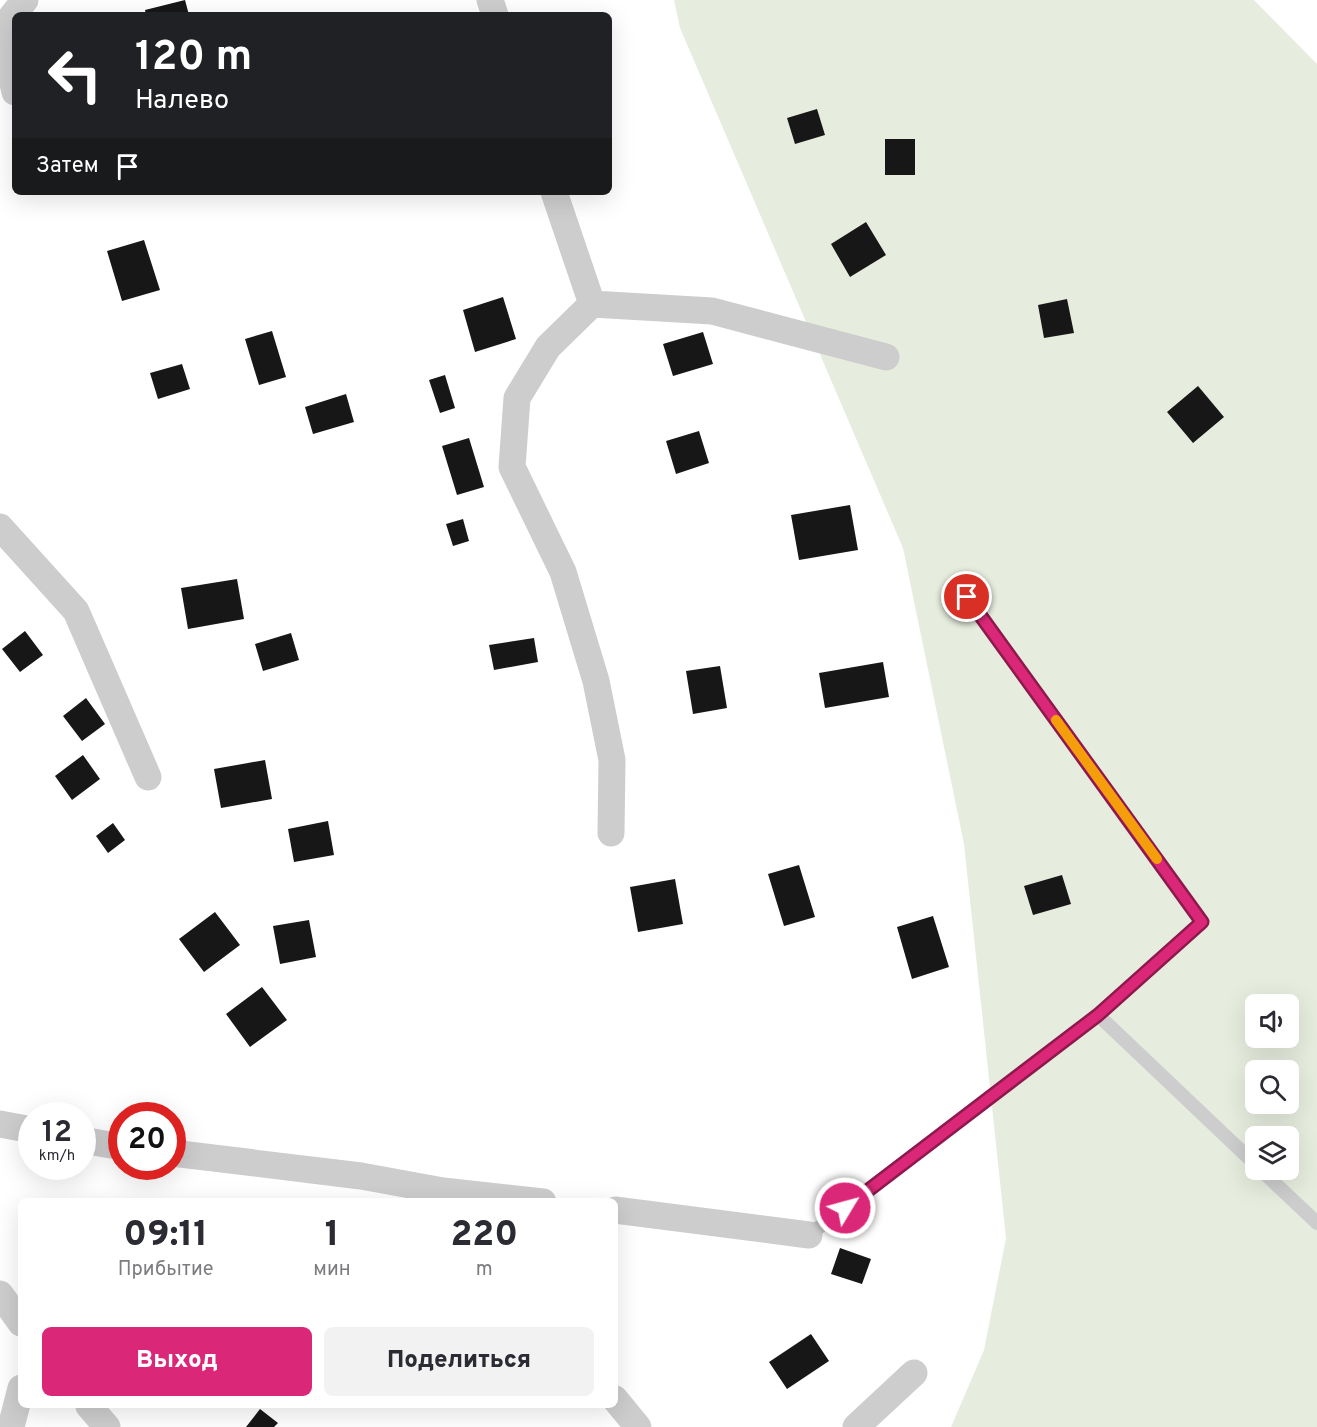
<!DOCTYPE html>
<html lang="ru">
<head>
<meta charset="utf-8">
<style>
  :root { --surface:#fff; --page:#f2f2f3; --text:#2b2b33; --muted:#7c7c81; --accent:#db2777 }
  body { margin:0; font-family:Overpass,sans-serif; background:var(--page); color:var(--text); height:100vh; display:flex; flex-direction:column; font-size:22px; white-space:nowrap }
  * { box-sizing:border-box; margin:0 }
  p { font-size:20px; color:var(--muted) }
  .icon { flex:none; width:33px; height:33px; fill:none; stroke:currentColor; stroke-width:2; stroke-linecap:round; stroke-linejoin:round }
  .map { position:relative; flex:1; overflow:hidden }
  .sheet { position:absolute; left:18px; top:1198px; width:600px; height:210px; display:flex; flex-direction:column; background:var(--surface); border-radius:9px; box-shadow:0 6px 24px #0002 }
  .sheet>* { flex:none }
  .top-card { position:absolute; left:12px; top:12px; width:600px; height:183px; border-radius:9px; box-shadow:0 6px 24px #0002; background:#202124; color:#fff; overflow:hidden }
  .controls { position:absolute; left:1245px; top:994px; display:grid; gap:12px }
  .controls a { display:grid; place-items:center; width:54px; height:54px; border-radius:9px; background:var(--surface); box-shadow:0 6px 24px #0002; font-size:30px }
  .speed { position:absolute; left:18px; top:1102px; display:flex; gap:12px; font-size:30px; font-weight:700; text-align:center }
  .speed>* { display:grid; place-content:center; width:78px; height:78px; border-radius:50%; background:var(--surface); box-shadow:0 6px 24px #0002; line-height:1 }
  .speed small { font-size:15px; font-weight:400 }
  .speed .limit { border:9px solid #d22; background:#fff; color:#111 }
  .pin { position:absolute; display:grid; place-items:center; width:51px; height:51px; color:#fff; margin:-26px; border:3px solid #fff; border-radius:50%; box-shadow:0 2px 6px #0007 }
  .me { position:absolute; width:66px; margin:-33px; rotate:53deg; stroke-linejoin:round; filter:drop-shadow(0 0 4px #0008) }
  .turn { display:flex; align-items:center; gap:21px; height:126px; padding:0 24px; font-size:27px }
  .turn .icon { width:78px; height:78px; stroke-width:2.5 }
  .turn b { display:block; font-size:42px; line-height:51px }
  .then { display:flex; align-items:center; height:57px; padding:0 24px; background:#0003; gap:12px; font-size:22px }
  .eta { display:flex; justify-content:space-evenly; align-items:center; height:102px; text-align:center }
  .eta b { font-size:36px; font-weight:800; line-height:42px }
  .cta { display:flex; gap:12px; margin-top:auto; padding:12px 24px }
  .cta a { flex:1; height:69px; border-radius:9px; background:var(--accent); color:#fff; font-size:24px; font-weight:800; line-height:69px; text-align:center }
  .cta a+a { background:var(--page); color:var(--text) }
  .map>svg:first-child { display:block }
  .green { fill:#e6edde; fill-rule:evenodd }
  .building { fill:#171717 }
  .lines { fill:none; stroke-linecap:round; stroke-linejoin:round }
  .service { stroke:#cdcdcd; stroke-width:14 }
  .minor { stroke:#cdcdcd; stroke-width:27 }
  .route-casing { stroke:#8e194d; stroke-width:15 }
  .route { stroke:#db2777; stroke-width:10 }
  .slow { stroke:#f59e0b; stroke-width:10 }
</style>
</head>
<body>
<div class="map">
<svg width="1317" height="1427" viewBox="0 0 1317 1427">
  <rect width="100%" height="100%" fill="#fff"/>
  <path class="green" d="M 674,0 L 1254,0 L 1317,64 L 1317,1427 L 951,1427 L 984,1350 L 1006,1238 L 964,844 L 903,548 L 680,28 ZM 1256,1005 L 1288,1005 L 1288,1038 L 1256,1038 ZM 1256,1071 L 1288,1071 L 1288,1104 L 1256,1104 ZM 1256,1137 L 1288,1137 L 1288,1170 L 1256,1170 Z"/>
  <path class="building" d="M 185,0 L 189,15 L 146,15 L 145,10 Z
    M 817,109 L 825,135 L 795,144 L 787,118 Z
    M 885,139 L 915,139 L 915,175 L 885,175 Z
    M 866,222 L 886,255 L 850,277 L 831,244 Z
    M 144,240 L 160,290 L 122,301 L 107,251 Z
    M 503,297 L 516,339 L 475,352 L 463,310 Z
    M 1067,299 L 1074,333 L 1044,338 L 1038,305 Z
    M 272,331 L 286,377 L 259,385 L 245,339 Z
    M 703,332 L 713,364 L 673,376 L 663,344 Z
    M 182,364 L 190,389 L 158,399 L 150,373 Z
    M 445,375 L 455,408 L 440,413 L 429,380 Z
    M 1198,386 L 1224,417 L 1193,443 L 1167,412 Z
    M 346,394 L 354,422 L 313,434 L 305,407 Z
    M 699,431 L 709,463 L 676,474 L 666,441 Z
    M 469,438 L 484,487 L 457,495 L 442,446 Z
    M 850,505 L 858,550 L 799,560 L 791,515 Z
    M 463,519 L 469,541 L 453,546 L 446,524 Z
    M 237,579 L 244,619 L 188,629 L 181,588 Z
    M 25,631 L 43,655 L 20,672 L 2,649 Z
    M 291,633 L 299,660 L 263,671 L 255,644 Z
    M 534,638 L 538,662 L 494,670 L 489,645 Z
    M 883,662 L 889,697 L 825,708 L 819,673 Z
    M 720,666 L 727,708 L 693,714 L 686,671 Z
    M 86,698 L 105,724 L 82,741 L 63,716 Z
    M 83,755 L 100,779 L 72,800 L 55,776 Z
    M 265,760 L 272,799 L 221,808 L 214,769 Z
    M 328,821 L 334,855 L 294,862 L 288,829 Z
    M 113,823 L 125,840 L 108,853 L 96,836 Z
    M 799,865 L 815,917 L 784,926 L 768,874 Z
    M 1062,875 L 1071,904 L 1033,915 L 1024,886 Z
    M 675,879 L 683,924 L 638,932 L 630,887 Z
    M 215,912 L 240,945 L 204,972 L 179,939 Z
    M 933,916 L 949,967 L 912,979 L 897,927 Z
    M 309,920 L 316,957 L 280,964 L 273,926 Z
    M 262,987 L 287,1020 L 250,1047 L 226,1014 Z
    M 840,1248 L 871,1259 L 862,1284 L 831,1274 Z
    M 811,1334 L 829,1361 L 787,1389 L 769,1362 Z
    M 260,1409 L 278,1423 L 274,1427 L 246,1427 Z"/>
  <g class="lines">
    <path class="service" d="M 967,597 L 1202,922 L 1098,1015
      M 1261,1170 L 1317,1223
      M 809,1235 L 1098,1015 L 1256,1165"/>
    <path class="minor" d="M 490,0 L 495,15
      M 15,92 L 5,50 L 12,16 L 25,0
      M 554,192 L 592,304 L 548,347 L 517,398 L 512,467 L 563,572 L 596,681 L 612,760 L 611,833
      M 592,304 L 712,311 L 886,357
      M 0,527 L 76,611 L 148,777
      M 0,1124 L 32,1130
      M 82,1140 L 122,1147
      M 172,1153 L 361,1176 L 443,1191 L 543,1202
      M 615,1210 L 809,1235
      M 0,1294 L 21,1323
      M 615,1399 L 638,1427
      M 89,1406 L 107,1427
      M 11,1427 L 21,1388
      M 856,1427 L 914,1373"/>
  </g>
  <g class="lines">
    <g class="route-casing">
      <path id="route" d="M 845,1208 L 1098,1015 L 1202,922 L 967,597"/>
    </g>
    <use href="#route" class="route"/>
    <path class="slow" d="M 1056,720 L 1157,859"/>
  </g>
</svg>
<div class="controls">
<a><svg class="icon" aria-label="sound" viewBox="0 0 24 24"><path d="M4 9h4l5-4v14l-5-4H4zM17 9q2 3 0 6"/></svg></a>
<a><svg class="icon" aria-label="search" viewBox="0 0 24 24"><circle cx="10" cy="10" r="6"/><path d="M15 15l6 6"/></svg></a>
<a><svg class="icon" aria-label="layers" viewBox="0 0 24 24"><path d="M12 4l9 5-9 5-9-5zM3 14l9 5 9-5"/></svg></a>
</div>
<div class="speed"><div>12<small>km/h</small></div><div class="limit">20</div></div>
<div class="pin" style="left:967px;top:597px;background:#d93025"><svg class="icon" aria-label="arrive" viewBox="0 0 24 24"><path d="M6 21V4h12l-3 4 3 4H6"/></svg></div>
<svg class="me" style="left:845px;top:1208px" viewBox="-20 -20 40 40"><circle r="17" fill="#db2777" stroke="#fff" stroke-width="3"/><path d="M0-11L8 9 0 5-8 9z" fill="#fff"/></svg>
<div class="top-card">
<div class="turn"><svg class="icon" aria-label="left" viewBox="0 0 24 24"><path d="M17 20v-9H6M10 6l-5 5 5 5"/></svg><div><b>120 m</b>Налево</div></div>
<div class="then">Затем<svg class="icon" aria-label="arrive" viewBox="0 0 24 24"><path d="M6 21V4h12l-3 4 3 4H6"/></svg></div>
</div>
<section class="sheet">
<div class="eta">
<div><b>09:11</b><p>Прибытие</p></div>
<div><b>1</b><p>мин</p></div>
<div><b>220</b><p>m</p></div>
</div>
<div class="cta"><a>Выход</a><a>Поделиться</a></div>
</section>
</div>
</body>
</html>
